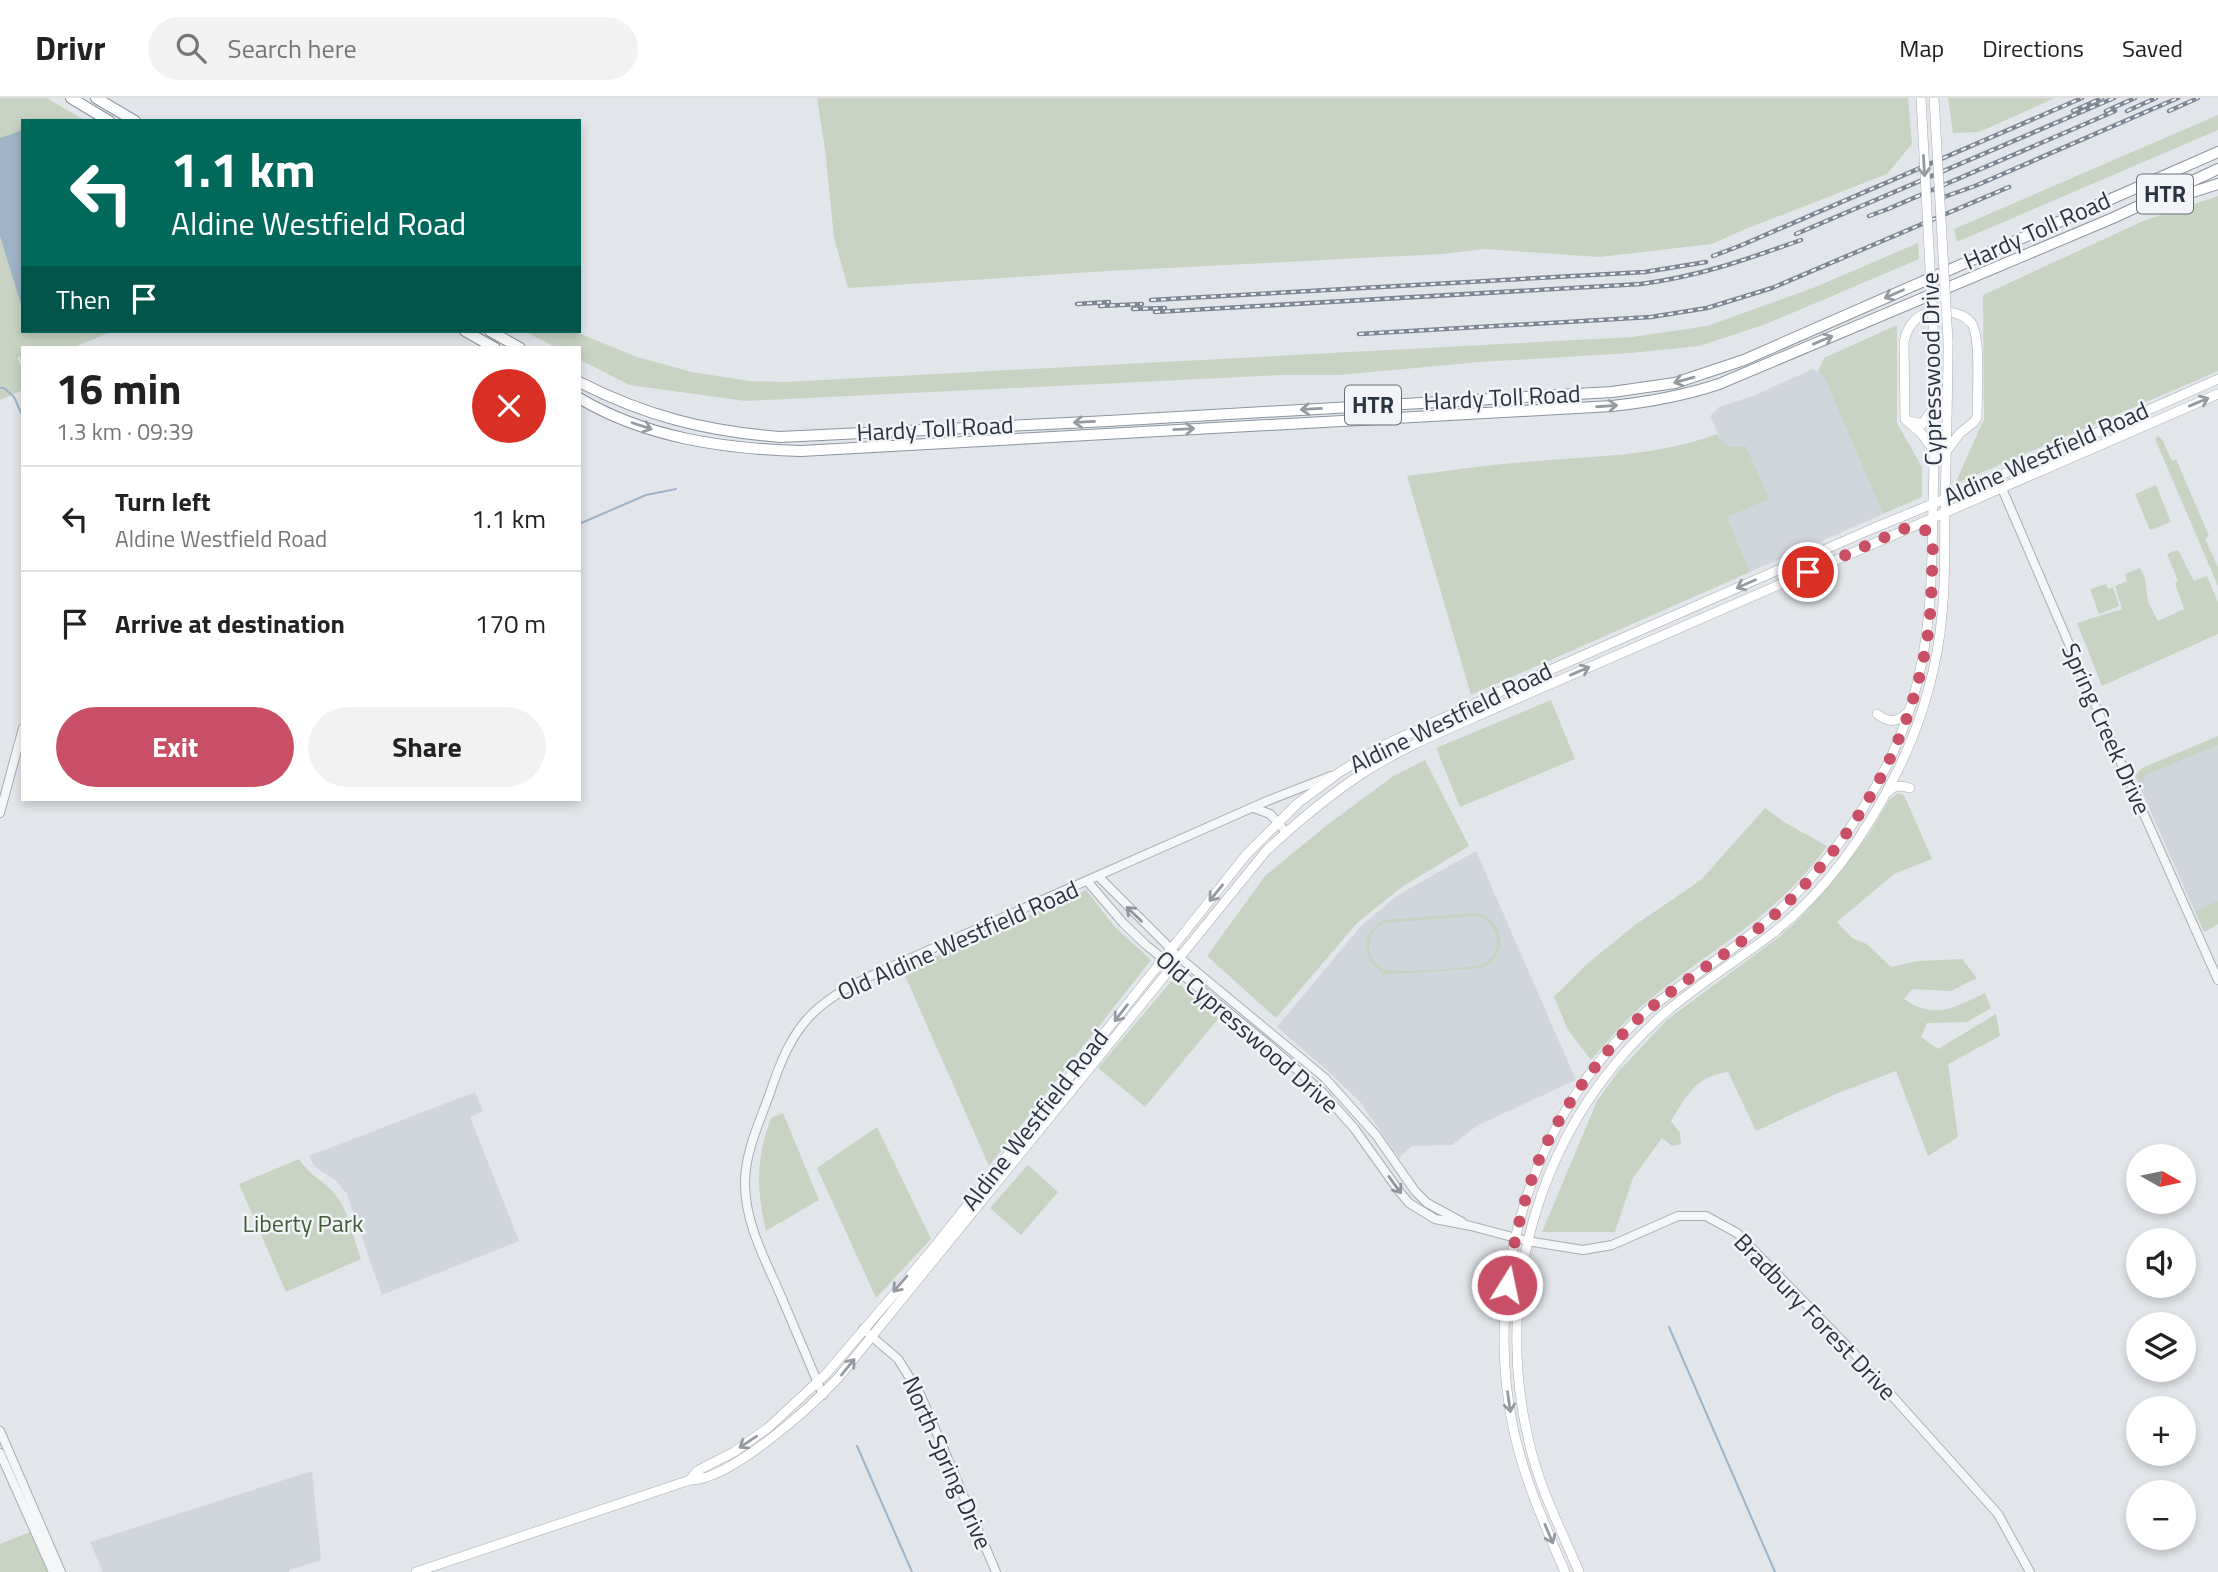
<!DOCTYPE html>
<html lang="en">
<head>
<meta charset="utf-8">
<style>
  :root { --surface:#fff; --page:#f2f2f2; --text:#222; --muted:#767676; --line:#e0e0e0; --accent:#c84f65 }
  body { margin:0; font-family:"Titillium Web",sans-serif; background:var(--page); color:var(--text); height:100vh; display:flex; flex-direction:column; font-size:26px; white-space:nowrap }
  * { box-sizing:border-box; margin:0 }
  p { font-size:23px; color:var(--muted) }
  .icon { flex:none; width:38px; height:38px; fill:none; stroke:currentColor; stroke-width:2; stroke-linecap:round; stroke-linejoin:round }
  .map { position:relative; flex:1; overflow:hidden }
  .panel { position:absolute; left:21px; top:248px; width:560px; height:455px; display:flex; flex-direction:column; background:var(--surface); border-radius:0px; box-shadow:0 4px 10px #0003 }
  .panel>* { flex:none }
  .top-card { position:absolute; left:21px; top:21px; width:560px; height:214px; border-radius:0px; box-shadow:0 4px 10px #0003; background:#00695c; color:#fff; overflow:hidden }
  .needle { width:46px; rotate:99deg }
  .controls { position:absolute; left:2126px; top:1046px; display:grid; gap:14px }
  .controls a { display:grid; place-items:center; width:70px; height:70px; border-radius:50%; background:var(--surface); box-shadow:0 4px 10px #0003; font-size:35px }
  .pin { position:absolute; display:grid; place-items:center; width:60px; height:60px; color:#fff; margin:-30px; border:4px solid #fff; border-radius:50%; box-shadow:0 2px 7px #0007 }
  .me { position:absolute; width:77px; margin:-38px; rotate:10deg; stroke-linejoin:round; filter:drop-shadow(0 0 5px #0008) }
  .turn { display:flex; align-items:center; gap:24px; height:147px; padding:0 35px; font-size:32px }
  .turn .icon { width:91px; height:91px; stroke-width:2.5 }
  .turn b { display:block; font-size:49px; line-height:60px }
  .then { display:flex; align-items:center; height:66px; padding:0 35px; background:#0003; gap:14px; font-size:26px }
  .round { display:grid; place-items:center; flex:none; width:74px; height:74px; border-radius:37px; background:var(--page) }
  .head { display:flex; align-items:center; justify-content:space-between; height:119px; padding:0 35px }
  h1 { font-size:42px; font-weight:700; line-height:52px }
  .cta { display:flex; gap:14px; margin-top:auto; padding:14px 35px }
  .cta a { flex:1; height:80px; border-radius:42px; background:var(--accent); color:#fff; font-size:28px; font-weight:700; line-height:80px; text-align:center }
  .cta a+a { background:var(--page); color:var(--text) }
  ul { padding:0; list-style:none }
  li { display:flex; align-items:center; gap:21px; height:105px; padding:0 35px; border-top:2px solid var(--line) }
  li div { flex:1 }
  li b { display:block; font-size:26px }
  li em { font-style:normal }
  header { display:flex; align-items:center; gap:42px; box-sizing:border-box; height:98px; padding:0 35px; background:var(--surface); border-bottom:2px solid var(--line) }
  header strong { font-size:33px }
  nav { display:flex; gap:38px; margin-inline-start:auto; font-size:24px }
  .search { width:490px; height:63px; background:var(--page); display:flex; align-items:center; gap:18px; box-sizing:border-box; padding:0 24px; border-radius:38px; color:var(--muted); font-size:26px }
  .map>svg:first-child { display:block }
  .built { fill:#d1d5dc }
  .green { fill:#c8d3c4; fill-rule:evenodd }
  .water { fill:#9fb4c8 }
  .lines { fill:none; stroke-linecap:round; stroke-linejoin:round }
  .stream { stroke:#9fb4c8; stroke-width:2 }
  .tertiary-casing { stroke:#a7adb4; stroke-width:10 }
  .secondary-casing { stroke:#a7adb4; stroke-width:10 }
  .motorway-casing { stroke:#8a94a0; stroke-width:12 }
  .tertiary { stroke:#f5f6f8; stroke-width:8 }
  .secondary { stroke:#fff; stroke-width:9 }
  .motorway { stroke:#fff; stroke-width:10 }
  .rail-casing { stroke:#7d8693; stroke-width:4.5 }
  .rail { stroke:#f2f4f7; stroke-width:2; stroke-dasharray:5; stroke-linecap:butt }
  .secondary-bridge-casing { stroke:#a7adb4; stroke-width:10; stroke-linecap:butt }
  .secondary-bridge { stroke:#fff; stroke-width:9 }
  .oneway { stroke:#959aa0 }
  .oneway2 { stroke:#90959c }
  .route { stroke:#c84f65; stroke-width:12; stroke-dasharray:0 21.6 }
  .labels { text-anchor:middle; stroke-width:5; stroke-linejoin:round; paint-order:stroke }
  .shield { fill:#f2f4f7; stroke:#676e78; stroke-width:2 }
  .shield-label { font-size:23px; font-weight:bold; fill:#2b3441 }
  .street-label { font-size:24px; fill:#2b3441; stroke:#f2f4f7 }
  .park-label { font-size:24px; fill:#415c39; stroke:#f2f4f7 }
</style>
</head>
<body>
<header>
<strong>Drivr</strong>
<div class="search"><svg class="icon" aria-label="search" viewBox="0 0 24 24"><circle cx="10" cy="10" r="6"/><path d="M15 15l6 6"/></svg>Search here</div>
<nav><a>Map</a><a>Directions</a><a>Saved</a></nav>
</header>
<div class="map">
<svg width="2218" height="1474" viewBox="0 0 2218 1474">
  <rect width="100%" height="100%" fill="#e2e6ea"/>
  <path class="built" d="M 1813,271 L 1824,277 L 1883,416 L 1750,474 L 1727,419 L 1745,347 L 1736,350 L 1723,346 L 1710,318 L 1719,309 L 1753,298 Z
    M 2218,644 L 2218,826 L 2204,834 L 2136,680 Z
    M 1476,753 L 1576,982 L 1478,1027 L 1452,1047 L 1412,1048 L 1399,1060 L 1361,1005 L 1327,972 L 1277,929 L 1361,828 L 1398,797 Z
    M 475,994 L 483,1013 L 470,1019 L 519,1143 L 382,1197 L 347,1096 L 335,1082 L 315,1069 L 309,1058 Z
    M 312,1373 L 321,1462 L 289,1472 L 289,1474 L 103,1474 L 90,1444 Z"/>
  <path class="green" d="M 0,0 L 47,0 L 86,23 L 23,23 L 23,233 L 113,233 L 72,250 L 23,250 L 23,257 L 17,260 L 23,273 L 23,292 L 0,302 Z
    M 817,0 L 1908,0 L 1912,46 L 1887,76 L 1743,132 L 1712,146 L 1599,159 L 1485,151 L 1441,156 L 1108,173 L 848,190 L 834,140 L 825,51 Z
    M 1948,0 L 2055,0 L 1979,34 L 1953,35 Z
    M 2218,17 L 2218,32 L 1957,144 L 1954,131 Z
    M 2218,98 L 2218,273 L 1955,386 L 1984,321 L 1983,197 L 2143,123 Z
    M 1918,145 L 1919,161 L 1766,226 L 1699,248 L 1631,255 L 1480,264 L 1338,277 L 1281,277 L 746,303 L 629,287 L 579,261 L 579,250 L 557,250 L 524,233 L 573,233 L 637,259 L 692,274 L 749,283 L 785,284 L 1632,239 L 1707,228 L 1813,190 Z
    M 1897,227 L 1897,325 L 1922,369 L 1922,399 L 1883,416 L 1824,278 L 1818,273 L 1824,260 Z
    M 1717,336 C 1724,348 1732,352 1745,347 L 1769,401 L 1727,419 L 1750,474 L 1471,597 L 1407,378 C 1446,373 1486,367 1525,364 C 1589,358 1656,359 1717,336 Z
    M 2158,338 L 2162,341 L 2172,363 L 2176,361 L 2209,438 L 2205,441 L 2218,469 L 2218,488 L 2155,341 Z
    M 2156,387 L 2171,424 L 2150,432 L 2135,396 Z
    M 2178,452 L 2194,483 L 2207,478 L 2218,504 L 2218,536 L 2102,588 L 2077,525 L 2122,511 L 2115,488 L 2127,483 L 2125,476 L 2140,470 L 2145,480 L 2148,504 L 2158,523 L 2184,511 L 2175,485 L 2178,483 L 2167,456 Z
    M 2106,486 L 2108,491 L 2113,489 L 2119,508 L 2099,516 L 2090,491 Z
    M 1551,602 L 1575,661 L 1460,709 L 1436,650 Z
    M 2218,638 L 2218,647 L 2143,678 L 2145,682 L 2140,684 L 2135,678 L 2142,670 Z
    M 1425,662 L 1469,748 L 1402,789 L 1357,825 L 1276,920 L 1207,858 L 1265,778 L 1327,727 L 1392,679 Z
    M 1898,695 L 1904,697 L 1932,761 L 1894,776 L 1837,824 L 1852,840 L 1867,846 L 1891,869 L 1918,863 L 1962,861 L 1977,880 L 1951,893 L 1912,891 L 1904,901 C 1935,922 1954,910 1985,895 L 1991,910 L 1967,924 L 1927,925 L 1921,939 L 1938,951 L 1996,916 L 2000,938 L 1948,966 L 1958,1039 L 1928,1058 L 1896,973 L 1838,995 L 1756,1033 L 1728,974 C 1696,978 1687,997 1671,1023 L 1680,1035 L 1681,1046 L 1672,1048 L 1662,1040 L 1633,1080 L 1615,1134 L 1542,1134 L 1597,1003 L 1617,975 L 1668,921 L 1779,839 L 1800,820 L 1835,781 L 1869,736 L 1889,702 Z
    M 1765,710 L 1784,724 L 1827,748 C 1776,820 1708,852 1643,907 C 1624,923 1608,943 1591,962 L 1568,932 L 1554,899 L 1588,865 L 1635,827 L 1701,782 Z
    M 1086,792 L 1115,829 L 1151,862 L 989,1068 L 903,873 Z
    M 2218,803 L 2218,826 L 2204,834 L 2195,813 Z
    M 1476,815 C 1505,821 1509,856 1483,870 L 1382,877 L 1382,874 C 1360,860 1361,834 1384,822 ZM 1475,818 C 1501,824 1505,854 1482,867 C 1467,870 1397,876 1385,871 C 1376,868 1370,860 1369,851 C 1368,839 1375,830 1385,825 Z
    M 1173,881 L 1219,920 L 1145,1009 L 1098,970 Z
    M 783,1015 L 819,1102 L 766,1133 C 756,1090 756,1061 771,1020 Z
    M 877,1029 L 931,1141 L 876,1200 L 817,1070 Z
    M 299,1061 C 308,1076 323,1082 334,1095 C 349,1112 353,1140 361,1161 L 286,1194 L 239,1086 Z
    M 1028,1067 L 1058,1094 L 1021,1137 L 990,1110 Z
    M 30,1434 L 48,1474 L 0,1474 L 0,1446 Z"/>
  <path class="water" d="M 23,32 L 23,213 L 0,138 L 0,40 Z"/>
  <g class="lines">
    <path class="stream" d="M 0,290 L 4,290 L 14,299 L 23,319
      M 579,426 L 646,397 L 676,391
      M 1669,1229 L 1775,1474
      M 857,1348 L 912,1474"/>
    <g class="tertiary-casing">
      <path id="tertiary" d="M 1997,379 L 2101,620 L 2218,882
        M 1254,710 L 1270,716 L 1286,734
        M 0,715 L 23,630
        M 1099,779 L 1180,860 L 1325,980 L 1376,1037 L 1415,1093 L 1427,1105 L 1462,1124
        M 1088,784 L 1123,825 L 1146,847 L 1271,949 L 1322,994 L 1354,1030 L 1399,1093 L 1409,1105 L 1435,1121 L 1471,1128 L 1527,1143 L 1583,1152 L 1612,1147 L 1678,1118 L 1706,1118 L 1737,1135 L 1851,1252 L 1998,1416 L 2030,1474
        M 863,1231 L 898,1261 L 921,1298 L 996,1474
        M 823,1297 C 809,1264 795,1231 781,1198 C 765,1161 744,1124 745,1082 C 746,1052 760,1023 770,995 C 792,928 811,906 875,876 L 1267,703 L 1331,678
        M 0,1333 L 61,1474
        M 0,1355 L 53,1474"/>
    </g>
    <g class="secondary-casing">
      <path id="secondary" d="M 1909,323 L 1922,326 L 1933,311
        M 1935,354 L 1921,335 L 1905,321 L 1904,245 C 1905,236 1909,228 1916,221 C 1929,210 1962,211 1972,226 C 1981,241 1977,299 1977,319 L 1974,324 L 1960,335 L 1948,351
        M 1877,616 C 1889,625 1897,625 1908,614
        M 1887,695 C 1894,687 1900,687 1910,690
        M 690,1382 L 697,1373 L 734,1354 L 768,1330 L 826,1276 L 931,1153 L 1246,757 L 1298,705 L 1340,674 L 1386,646 L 1511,589 L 1874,430 L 1974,389 L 2218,281
        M 416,1474 L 690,1382 C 729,1383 811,1309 838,1280 L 1266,753 C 1296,725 1328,698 1363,675 C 1407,646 1459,627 1507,605 L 2218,296
        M 1565,1474 C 1545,1428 1525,1383 1514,1334 C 1481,1182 1531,1016 1648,912 C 1695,875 1748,844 1791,801 C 1845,747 1890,677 1912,604 C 1932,539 1932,472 1933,404 C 1935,351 1934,298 1934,245
        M 1579,1474 C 1561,1431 1539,1389 1529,1344 C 1491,1187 1543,1020 1666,914 C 1700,885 1738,862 1773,835 C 1827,793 1869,731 1899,670 C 1922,623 1938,567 1942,516 C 1946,481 1944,446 1945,411 C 1946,355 1948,299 1948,243"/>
    </g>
    <g class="motorway-casing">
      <path id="motorway" d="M 71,0 L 109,23
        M 96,0 L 135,23
        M 2155,106 L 2218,86
        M 465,233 L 495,250
        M 490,233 L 520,250
        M 579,284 C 646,318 705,333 780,339 L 1108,323 L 1612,294 L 1675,285 L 1744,262 L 2218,54
        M 579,300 C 646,340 725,351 801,353 L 1612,308 C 1649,304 1683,298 1719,286 L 2113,120 L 2218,71"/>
    </g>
    <use href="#tertiary" class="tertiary"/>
    <use href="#secondary" class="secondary"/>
    <use href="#motorway" class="motorway"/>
    <g class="rail-casing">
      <path id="rail" d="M 2073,13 L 2102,0
        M 2106,13 L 2135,0
        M 2127,13 L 2156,0
        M 2169,13 L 2198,0
        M 1941,100 L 1975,88 L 2178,0
        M 1869,118 L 1888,111 L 2115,13
        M 1796,136 L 2114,0
        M 1713,158 L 1742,147 L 2082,0
        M 1151,202 L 1645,174 L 1706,164
        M 1077,206 L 1109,204
        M 1100,208 L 1142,206
        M 1133,211 L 1165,210
        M 1155,214 L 1641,186 C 1700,178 1745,162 1801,142
        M 1359,236 L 1651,219 L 1707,210 L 1772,190 L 2009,89"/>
    </g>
    <use href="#rail" class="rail"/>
    <g class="secondary-bridge-casing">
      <path id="secondary-bridge" d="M 1921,0 L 1934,245
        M 1934,0 L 1948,243"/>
    </g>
    <use href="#secondary-bridge" class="secondary-bridge"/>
  </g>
  <defs><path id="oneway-shaft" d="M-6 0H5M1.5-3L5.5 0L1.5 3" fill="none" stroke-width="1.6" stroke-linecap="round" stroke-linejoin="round" transform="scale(1.75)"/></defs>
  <g class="oneway">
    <use href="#oneway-shaft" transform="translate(1924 68) rotate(87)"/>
    <use href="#oneway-shaft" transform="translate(1894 196) rotate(156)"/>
    <use href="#oneway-shaft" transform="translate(1823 242) rotate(-23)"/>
    <use href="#oneway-shaft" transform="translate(1684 282) rotate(164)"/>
    <use href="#oneway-shaft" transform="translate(2199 304) rotate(-23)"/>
    <use href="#oneway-shaft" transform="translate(1607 308) rotate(-4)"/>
    <use href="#oneway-shaft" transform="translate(1311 311) rotate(177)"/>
    <use href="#oneway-shaft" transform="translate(1084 324) rotate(177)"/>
    <use href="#oneway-shaft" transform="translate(642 328) rotate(18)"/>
    <use href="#oneway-shaft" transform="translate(1184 331) rotate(-3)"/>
    <use href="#oneway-shaft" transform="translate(1746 486) rotate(156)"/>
    <use href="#oneway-shaft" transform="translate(1580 573) rotate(-23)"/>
    <use href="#oneway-shaft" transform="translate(1216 795) rotate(129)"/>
    <use href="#oneway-shaft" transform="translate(1121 915) rotate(128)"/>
    <use href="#oneway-shaft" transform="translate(900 1186) rotate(131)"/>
    <use href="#oneway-shaft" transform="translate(848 1269) rotate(-51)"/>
    <use href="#oneway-shaft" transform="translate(1509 1304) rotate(82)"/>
    <use href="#oneway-shaft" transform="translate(748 1344) rotate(146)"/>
    <use href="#oneway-shaft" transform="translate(1549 1436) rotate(67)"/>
  </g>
  <g class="oneway2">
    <use href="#oneway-shaft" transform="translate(1134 816) rotate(-136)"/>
    <use href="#oneway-shaft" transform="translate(1395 1087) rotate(54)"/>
  </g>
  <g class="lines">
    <path class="route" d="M 1507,1187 C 1513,1147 1522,1107 1536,1069 C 1557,1016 1605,948 1649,911 C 1695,873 1749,844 1791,801 C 1864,728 1916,631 1929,528 C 1932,500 1932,471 1933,443 C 1926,428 1919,428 1903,431 L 1808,474"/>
  </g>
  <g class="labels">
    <g class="shield">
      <rect x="2137" y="76.5" width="56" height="39" rx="5"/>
      <rect x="1345" y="287.5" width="56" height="39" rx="5"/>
    </g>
    <g class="shield-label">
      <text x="2165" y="104">HTR</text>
      <text x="1373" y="315">HTR</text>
    </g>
    <g class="street-label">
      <text transform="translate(2037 133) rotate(-24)" y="8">Hardy Toll Road</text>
      <text transform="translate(1932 271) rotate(-91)" y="8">Cypresswood Drive</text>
      <text transform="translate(1502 300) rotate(-3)" y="8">Hardy Toll Road</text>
      <text transform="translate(935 331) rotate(-3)" y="8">Hardy Toll Road</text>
      <text transform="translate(2046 356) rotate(-24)" y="8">Aldine Westfield Road</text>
      <text transform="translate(1451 620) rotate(-26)" y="8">Aldine Westfield Road</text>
      <text transform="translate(2106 631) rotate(66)" y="8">Spring Creek Drive</text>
      <text transform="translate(958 843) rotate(-24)" y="8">Old Aldine Westfield Road</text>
      <text transform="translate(1247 934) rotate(41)" y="8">Old Cypresswood Drive</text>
      <text transform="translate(1035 1022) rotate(-52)" y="8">Aldine Westfield Road</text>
      <text transform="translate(1815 1219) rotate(46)" y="8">Bradbury Forest Drive</text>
      <text transform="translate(947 1365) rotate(66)" y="8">North Spring Drive</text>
    </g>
    <g class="park-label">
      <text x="303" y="1134">Liberty Park</text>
    </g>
  </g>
</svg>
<div class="controls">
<a><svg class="needle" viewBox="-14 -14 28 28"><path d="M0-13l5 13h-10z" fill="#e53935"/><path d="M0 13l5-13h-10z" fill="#767676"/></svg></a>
<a><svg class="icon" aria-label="sound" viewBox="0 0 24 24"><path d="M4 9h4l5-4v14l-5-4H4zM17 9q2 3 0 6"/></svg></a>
<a><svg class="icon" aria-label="layers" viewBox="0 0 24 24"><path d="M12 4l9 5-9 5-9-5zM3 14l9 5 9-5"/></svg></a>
<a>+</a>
<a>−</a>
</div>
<div class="pin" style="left:1808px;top:474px;background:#d93025"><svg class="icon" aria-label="arrive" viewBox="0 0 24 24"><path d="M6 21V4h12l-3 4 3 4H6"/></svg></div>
<svg class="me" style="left:1507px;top:1187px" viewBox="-20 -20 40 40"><circle r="17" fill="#c84f65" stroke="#fff" stroke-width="3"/><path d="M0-11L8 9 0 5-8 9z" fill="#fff"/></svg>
<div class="top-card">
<div class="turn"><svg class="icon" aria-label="left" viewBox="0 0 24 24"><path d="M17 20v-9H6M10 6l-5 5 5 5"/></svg><div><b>1.1 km</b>Aldine Westfield Road</div></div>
<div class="then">Then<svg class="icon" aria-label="arrive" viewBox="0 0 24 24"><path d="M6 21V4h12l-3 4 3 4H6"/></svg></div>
</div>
<section class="panel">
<div class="head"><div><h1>16 min</h1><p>1.3 km · 09:39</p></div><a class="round" style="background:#d93025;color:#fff"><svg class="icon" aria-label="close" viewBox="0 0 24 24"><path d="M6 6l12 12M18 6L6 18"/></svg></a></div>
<ul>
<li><svg class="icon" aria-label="left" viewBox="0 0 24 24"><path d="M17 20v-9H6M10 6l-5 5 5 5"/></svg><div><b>Turn left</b><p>Aldine Westfield Road</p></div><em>1.1 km</em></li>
<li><svg class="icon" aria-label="arrive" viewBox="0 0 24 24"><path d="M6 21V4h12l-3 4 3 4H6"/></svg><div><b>Arrive at destination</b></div><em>170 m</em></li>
</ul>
<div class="cta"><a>Exit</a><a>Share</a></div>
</section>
</div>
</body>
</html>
